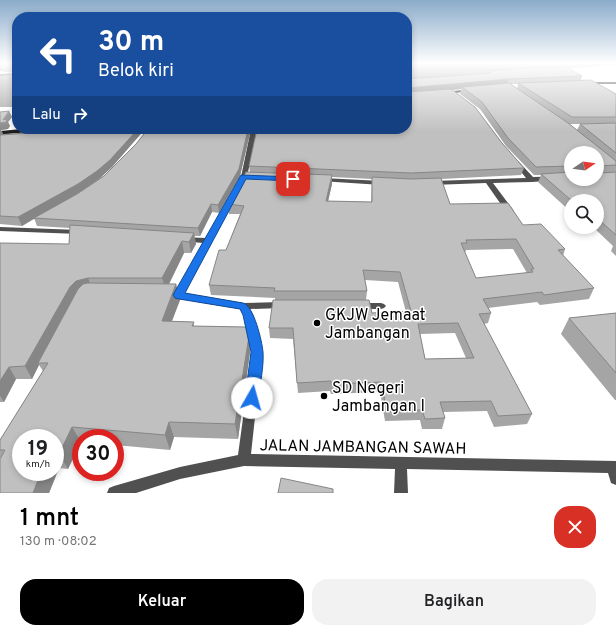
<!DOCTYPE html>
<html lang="id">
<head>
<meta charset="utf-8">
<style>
  :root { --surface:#fff; --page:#f2f2f2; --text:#202124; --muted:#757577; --accent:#000 }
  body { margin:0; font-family:Overpass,sans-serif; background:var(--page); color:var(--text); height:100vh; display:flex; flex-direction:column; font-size:15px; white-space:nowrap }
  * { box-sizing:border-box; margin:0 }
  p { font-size:13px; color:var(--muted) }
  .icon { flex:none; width:22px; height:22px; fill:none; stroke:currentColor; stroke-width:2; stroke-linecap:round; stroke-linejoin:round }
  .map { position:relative; height:493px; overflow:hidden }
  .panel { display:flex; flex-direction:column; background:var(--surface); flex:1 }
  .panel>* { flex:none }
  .banner { position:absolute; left:12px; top:12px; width:400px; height:122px; border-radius:16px; box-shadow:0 2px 6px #0003; background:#1a4fa0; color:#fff; overflow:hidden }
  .needle { width:26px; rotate:77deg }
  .fabs { position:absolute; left:564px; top:146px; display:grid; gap:8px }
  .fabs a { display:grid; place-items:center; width:40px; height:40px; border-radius:50%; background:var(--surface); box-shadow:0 2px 6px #0003; font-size:20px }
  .speed { position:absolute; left:12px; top:429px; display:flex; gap:8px; font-size:20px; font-weight:700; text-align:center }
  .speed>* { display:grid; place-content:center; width:52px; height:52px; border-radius:50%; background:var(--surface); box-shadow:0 2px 6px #0003; line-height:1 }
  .speed small { font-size:10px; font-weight:400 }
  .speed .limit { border:6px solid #d22; background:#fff; color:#111 }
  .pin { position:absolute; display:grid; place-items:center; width:34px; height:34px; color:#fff; margin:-17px; border-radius:8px; box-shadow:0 2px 6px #0006 }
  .me { position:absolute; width:44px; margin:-22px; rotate:7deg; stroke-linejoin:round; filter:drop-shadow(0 0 3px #0008) }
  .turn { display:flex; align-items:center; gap:14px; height:84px; padding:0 20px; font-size:18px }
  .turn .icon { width:52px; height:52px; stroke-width:2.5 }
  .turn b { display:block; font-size:28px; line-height:34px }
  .then { display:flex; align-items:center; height:38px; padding:0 20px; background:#0003; gap:8px; font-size:15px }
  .round { display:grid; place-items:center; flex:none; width:42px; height:42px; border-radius:16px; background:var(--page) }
  .head { display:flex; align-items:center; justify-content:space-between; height:68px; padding:0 20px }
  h1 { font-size:24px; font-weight:600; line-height:30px; color:var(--accent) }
  .button { display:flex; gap:8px; margin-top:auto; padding:8px 20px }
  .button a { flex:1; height:46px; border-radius:16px; background:var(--accent); color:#fff; font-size:16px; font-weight:600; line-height:46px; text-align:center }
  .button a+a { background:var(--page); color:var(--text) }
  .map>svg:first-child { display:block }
  .water { fill:#9e9e9e }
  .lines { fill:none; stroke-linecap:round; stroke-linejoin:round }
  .street { fill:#505050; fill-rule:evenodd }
  .secondary { fill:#1d1d1d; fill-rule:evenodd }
  .wall { fill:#a5a5a5; fill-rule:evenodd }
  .shaded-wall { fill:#868686 }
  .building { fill:#c0c0c0; stroke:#868686; fill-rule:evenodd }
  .route { fill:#1a73e8; stroke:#114b97 }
  .poi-dot { fill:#000; stroke:#fff; stroke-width:1.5 }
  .labels { text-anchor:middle; stroke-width:3; stroke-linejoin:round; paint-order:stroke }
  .near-poi-label { font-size:16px; fill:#000; stroke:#fff; text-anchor:start }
  .near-street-label { font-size:16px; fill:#000; stroke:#fff }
</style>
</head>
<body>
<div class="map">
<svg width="616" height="493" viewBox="0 0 616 493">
  <rect width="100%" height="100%" fill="#fff"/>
  <path class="water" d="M 407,63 L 616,63 L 616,65 L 407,80 Z
    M 17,75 L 17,107 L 0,107 L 0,76 Z"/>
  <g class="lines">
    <path class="street" d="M 17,73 L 17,75 L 0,76 L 0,74 Z
      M 251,129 L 257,129 L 247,177 L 241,187 L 239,188 L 236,186 L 241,177 Z
      M 517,161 L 519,162 L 533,177 L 571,176 L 571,179 L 574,179 L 532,182 L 493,183 L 514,211 L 510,213 L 507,213 L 486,183 L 432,185 L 429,183 L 432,181 L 526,178 L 514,163 Z
      M 322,178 L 382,181 L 385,183 L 382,185 L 320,181 L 320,179 Z
      M 233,194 L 236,196 L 184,293 L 243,303 L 282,302 L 285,303 L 287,305 L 285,307 L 282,308 L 250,309 L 253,314 L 262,352 L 251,454 L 616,461 L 616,485 L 611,483 L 608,473 L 407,469 L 408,493 L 394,493 L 395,469 L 244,466 L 180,479 L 136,493 L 107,493 L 109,488 L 114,486 L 180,467 L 238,455 L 252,352 L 243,314 L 240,309 L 168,297 L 165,296 L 163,294 L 165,292 L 168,291 L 176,292 L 203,243 L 181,241 L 180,239 L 181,237 L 206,238 L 230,196 Z
      M 0,227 L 79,230 L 83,232 L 79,234 L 0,231 Z
      M 360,303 L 381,303 L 384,304 L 386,306 L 384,308 L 381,309 L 360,309 L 357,308 L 355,306 L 357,304 Z"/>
    <path class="secondary" d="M 587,82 L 616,82 L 616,84 L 585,84 L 585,83 Z
      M 471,89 L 473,90 L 473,91 L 445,94 L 443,93 L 445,92 Z
      M 22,129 L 40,129 L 37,131 L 0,135 L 0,131 Z"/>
  </g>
  <path class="wall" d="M 0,63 L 17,63 L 17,72 L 3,72 L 3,71 L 0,71 Z
    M 487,71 L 582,76 L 581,80 L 616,94 L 616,256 L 611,251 L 613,246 L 593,227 L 597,227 L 597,201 L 571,201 L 571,212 L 538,182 L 541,175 L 534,175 L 506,146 L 480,109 L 460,94 L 461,89 L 452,90 L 524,168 L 521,175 L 441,179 L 450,204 L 523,225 L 565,249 L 563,256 L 594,288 L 589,299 L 540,305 L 537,302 L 488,308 L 491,313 L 488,323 L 484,324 L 532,414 L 527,424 L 494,427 L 487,411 L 443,412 L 445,418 L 442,429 L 422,429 L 420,420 L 385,421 L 380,392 L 331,394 L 330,391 L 298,393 L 293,339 L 270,338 L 269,328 L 275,300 L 275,298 L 211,295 L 209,285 L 226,250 L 240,214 L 229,214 L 228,204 L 250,172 L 249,166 L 407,79 L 487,73 ZM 510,84 L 518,84 L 517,89 ZM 570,124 L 580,124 L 577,130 ZM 571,153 L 597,179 L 571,179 ZM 332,177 L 372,179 L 371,202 L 328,201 L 332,184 ZM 513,249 L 527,273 L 476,278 L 465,253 L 466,250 ZM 365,280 L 398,282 L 406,312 L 372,313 L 366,300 L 367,291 ZM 455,333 L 466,358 L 425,359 L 420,334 Z
    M 9,111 L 12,117 L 8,122 L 10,126 L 8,129 L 1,130 L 3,134 L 86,129 L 145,129 L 112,167 L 99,179 L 80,192 L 55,206 L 77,194 L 104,176 L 136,144 L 148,129 L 251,129 L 240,176 L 219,213 L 212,212 L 200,236 L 194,236 L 196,244 L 191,253 L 184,253 L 169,284 L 176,284 L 180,300 L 172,321 L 194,322 L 194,326 L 246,327 L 249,336 L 250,352 L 238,439 L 174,437 L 170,450 L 115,445 L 115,438 L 81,438 L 81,442 L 68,469 L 59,468 L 49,493 L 0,493 L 0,459 L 1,458 L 0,457 L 0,440 L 43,371 L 39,365 L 32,379 L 16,379 L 4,402 L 0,402 L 0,243 L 69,244 L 70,228 L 37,226 L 34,218 L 22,226 L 0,224 L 0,112 ZM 21,438 L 55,438 L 55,472 L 21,472 Z
    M 616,313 L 616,400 L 615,400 L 561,334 L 569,318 Z"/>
  <path class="shaded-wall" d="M 0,64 L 2,65 L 0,65 L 3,71 L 0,71 Z
    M 509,79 L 507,84 L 462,87 L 461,89 L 407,94 L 407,88 Z
    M 9,111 L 12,117 L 8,122 L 10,126 L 8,129 L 1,130 L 4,136 L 0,139 L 0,123 Z
    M 138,129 L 145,129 L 112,167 L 99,179 L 80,192 L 22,226 L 18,217 Z
    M 248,129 L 251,129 L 240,176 L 219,213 L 218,205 Z
    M 332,175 L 332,184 L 326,210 L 326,201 Z
    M 211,204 L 212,212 L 200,236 L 198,228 Z
    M 194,233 L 196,244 L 191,253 L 189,242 Z
    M 182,241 L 184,253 L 166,290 L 162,278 Z
    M 88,278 L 93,290 L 38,363 L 39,365 L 32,379 L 25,366 L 70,287 L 76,281 Z
    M 176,284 L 180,300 L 166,336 L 162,321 Z
    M 249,336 L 250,352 L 238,439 L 235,424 Z
    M 9,367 L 16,379 L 4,402 L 0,396 L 0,381 Z
    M 169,422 L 174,437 L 170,450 L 165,435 Z
    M 72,427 L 81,442 L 68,469 L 59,454 Z
    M 55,463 L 59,468 L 49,493 L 33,493 L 41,472 L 55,472 Z"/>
  <path class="building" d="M 0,63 L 17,63 L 17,66 L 14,64 L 0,65 L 1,64 L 0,64 Z
    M 566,67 L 582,76 L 509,79 L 407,88 L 407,79 L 491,73 L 487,71 L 530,68 Z
    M 591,80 L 616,94 L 616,117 L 572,117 L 518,83 Z
    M 509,83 L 568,123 L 616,161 L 616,165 L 600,166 L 597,170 L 597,153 L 571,153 L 571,166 L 536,167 L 508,138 L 482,102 L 462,87 Z
    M 407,89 L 408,92 L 451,89 L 475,107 L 502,143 L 524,168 L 411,173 L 249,166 L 257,129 L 407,129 Z
    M 9,111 L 3,120 L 7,119 L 6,122 L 0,123 L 0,112 Z
    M 616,123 L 616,153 L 580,124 Z
    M 86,129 L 138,129 L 110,160 L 97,171 L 78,184 L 18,217 L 0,216 L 0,135 Z
    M 148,129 L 248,129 L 239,169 L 218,205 L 211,204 L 198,228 L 34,218 L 77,194 L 104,176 L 136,144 Z
    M 597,171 L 600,173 L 616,172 L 616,235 L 597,218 L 597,201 L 572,201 L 541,174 L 571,172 L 571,179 L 597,179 Z
    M 246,172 L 332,175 L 326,201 L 372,202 L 372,177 L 411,179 L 441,178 L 450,204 L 508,203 L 523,225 L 541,224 L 565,249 L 558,250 L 594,288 L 544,295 L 542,292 L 483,299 L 491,313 L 479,314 L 532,414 L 498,416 L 491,401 L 440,402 L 445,418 L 425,419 L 422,410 L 387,411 L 381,382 L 331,384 L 331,381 L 297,383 L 293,328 L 269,328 L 273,300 L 369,300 L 372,313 L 411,311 L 400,272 L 363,270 L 367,291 L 274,291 L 275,288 L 209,285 L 219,250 L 226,250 L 244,206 L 228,204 ZM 516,239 L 534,269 L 531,269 L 533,272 L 476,278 L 461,243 L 467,243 L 466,240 ZM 458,323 L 474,358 L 425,359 L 418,324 Z
    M 70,225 L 194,233 L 189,242 L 182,241 L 162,278 L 88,278 L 76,281 L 70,287 L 25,366 L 9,367 L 0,381 L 0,243 L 69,244 Z
    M 87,283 L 176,284 L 162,321 L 194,322 L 192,326 L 246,327 L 249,336 L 235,424 L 169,422 L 165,435 L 72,427 L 59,454 L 55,454 L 55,438 L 21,438 L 21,472 L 41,472 L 33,493 L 0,493 L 0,459 L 5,450 L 0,450 L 0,440 L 48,363 L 38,363 L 78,289 L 83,284 Z
    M 616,313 L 616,373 L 569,318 Z
    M 281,478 L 333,489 L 333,493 L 278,493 Z"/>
  <linearGradient id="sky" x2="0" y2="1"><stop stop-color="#8aabca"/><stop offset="0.48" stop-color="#fff"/><stop offset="1" stop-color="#fff" stop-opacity="0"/></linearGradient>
  <rect width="616" height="132" fill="url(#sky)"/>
  <path class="route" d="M 241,175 L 293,177 L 297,179 L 293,181 L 246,179 L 185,293 L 243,303 C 254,306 262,341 263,352 C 264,367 260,384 258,398 L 256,402 L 252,404 L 247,402 L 245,398 L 251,352 L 243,315 L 240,309 L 179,299 L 175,298 L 173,295 Z"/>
  <g class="poi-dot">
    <circle cx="317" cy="323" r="4"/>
    <circle cx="324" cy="396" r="4"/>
  </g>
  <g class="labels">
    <g class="near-poi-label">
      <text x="325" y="320">GKJW Jemaat<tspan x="325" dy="18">Jambangan</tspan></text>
      <text x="332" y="393">SD Negeri<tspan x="332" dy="18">Jambangan I</tspan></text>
    </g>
    <g class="near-street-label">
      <text transform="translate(363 446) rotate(1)" y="6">JALAN JAMBANGAN SAWAH</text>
    </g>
  </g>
</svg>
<div class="fabs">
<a><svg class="needle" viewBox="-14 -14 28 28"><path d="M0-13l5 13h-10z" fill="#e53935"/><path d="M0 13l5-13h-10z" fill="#757577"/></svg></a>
<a><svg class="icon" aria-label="search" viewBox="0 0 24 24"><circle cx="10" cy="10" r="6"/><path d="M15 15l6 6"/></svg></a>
</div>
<div class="speed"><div>19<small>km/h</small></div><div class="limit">30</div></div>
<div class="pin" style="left:293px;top:179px;background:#d93025"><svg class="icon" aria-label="arrive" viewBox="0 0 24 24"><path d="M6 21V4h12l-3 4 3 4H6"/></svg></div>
<svg class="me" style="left:252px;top:398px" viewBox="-20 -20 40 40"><circle r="19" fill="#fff"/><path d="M0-13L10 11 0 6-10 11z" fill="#1a73e8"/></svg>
<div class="banner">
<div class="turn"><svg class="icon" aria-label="left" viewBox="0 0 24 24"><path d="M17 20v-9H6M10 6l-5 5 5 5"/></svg><div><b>30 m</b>Belok kiri</div></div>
<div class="then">Lalu<svg class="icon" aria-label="right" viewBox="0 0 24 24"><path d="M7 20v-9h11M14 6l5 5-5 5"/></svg></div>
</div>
</div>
<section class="panel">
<div class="head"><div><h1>1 mnt</h1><p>130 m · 08:02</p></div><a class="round" style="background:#d93025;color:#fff"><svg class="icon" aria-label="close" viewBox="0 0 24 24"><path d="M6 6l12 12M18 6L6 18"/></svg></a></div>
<div class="button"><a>Keluar</a><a>Bagikan</a></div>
</section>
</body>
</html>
